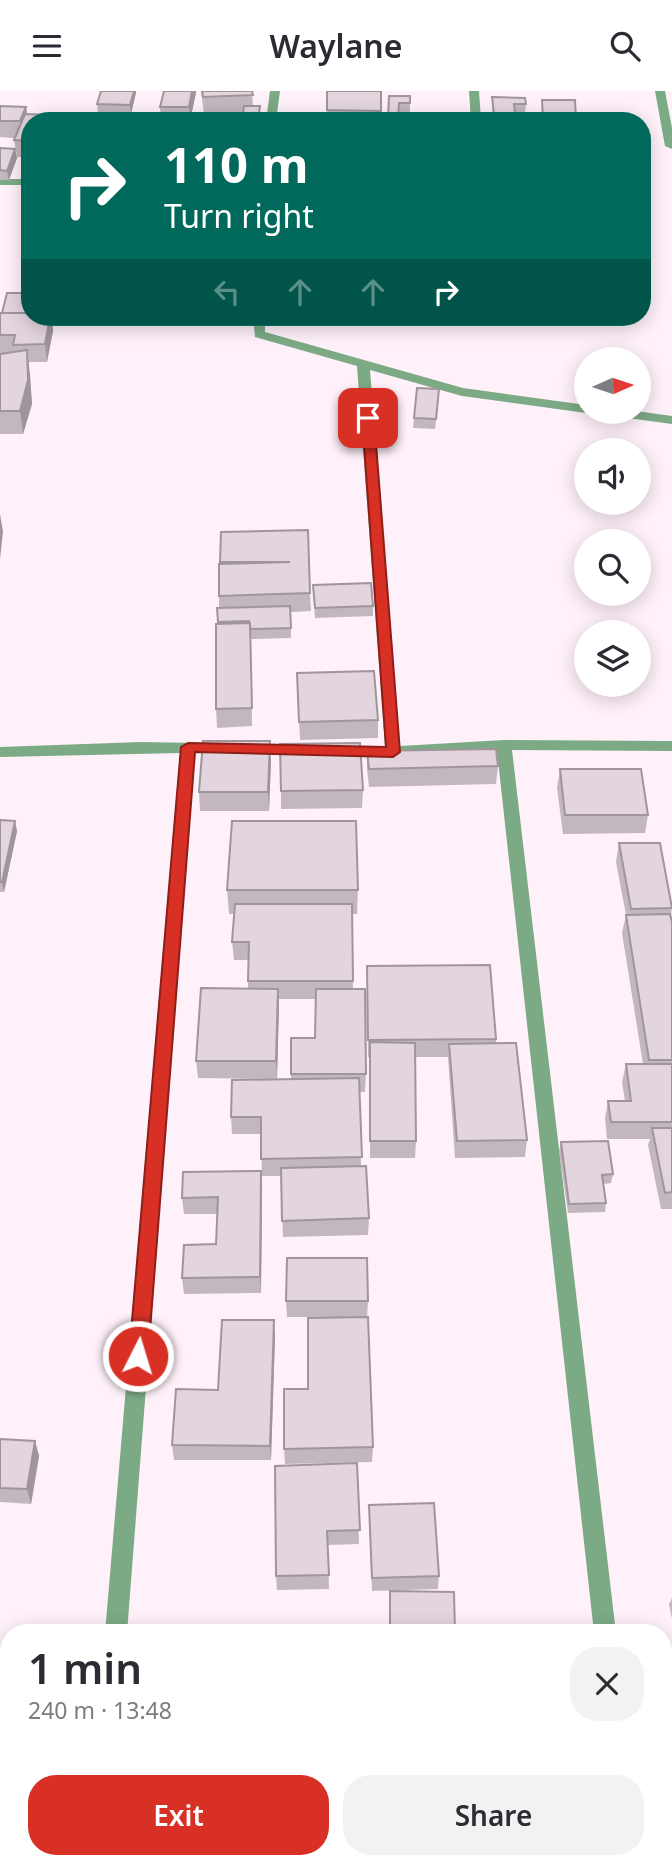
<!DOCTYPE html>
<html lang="en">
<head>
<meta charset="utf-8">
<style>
  :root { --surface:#fff; --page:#f2f2f3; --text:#2b2b33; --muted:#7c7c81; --accent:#d93025 }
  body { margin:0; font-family:"Noto Sans",sans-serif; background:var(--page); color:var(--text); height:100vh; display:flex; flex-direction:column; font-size:26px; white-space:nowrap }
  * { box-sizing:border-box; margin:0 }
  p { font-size:23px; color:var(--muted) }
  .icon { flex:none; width:38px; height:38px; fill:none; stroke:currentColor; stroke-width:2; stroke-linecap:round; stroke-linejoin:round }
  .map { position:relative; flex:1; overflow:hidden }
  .side { position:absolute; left:0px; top:1533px; width:672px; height:245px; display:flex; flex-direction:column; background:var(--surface); border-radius:28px 28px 0 0; box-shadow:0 4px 18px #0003 }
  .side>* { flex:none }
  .guide { position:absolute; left:21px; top:21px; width:630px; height:214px; border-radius:28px; box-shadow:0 4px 18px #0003; background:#00695c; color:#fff; overflow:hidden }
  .needle { width:46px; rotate:87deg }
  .buttons { position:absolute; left:574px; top:256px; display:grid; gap:14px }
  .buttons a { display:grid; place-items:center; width:77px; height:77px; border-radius:50%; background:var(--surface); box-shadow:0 4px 18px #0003; font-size:35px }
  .pin { position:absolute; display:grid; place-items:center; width:60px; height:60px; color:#fff; margin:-30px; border-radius:14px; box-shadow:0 4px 10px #0006 }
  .me { position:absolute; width:77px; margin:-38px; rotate:5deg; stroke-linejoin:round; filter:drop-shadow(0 0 5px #0008) }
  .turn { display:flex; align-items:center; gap:24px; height:147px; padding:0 28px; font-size:32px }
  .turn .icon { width:91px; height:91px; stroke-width:2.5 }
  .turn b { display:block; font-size:49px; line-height:60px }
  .lanes { display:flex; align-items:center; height:66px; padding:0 28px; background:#0003; justify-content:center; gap:35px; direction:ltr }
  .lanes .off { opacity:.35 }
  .round { display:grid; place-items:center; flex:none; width:74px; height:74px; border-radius:28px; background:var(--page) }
  .headline { display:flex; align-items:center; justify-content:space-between; height:119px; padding:0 28px }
  h1 { font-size:42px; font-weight:600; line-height:52px }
  .cta { display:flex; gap:14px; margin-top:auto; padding:14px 28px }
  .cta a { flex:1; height:80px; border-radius:28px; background:var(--accent); color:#fff; font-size:28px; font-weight:600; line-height:80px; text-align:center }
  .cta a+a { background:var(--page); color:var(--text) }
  header { display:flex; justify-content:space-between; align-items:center; height:91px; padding:0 28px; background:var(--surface); font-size:32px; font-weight:600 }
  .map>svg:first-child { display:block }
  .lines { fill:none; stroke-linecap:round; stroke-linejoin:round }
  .minor { fill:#7caa85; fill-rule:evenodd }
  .wall { fill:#c3b7bf }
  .shaded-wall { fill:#9f959b }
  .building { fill:#e3d5de; stroke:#9f959b; stroke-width:2 }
  .route { fill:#d93025; stroke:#8d1f18; stroke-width:2 }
</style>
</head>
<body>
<header><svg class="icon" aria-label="menu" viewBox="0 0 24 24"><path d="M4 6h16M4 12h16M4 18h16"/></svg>Waylane<svg class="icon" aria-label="search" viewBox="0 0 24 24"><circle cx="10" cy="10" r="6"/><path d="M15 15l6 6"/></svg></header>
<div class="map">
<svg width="672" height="1778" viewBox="0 0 672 1778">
  <rect width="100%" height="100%" fill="#fff1fa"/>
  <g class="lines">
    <path class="minor" d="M 270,0 L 280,0 L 276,30 L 266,30 Z
      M 469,0 L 479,0 L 481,30 L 471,30 Z
      M 655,0 L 665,0 L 672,37 L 672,58 L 665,55 Z
      M 0,88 L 30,88 L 30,94 L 0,94 Z
      M 253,226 L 265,226 L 265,241 L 463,297 L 586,314 L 586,320 L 591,320 L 586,322 L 462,305 L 370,279 L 400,655 L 504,649 L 672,650 L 672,660 L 512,659 L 616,1542 L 594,1542 L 497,660 L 393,666 L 336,665 L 328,660 L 336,655 L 385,656 L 357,275 L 255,246 Z
      M 600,320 L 636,320 L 672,325 L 672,333 L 606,324 Z
      M 141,651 L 200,652 L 208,657 L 206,661 L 195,662 L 127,1542 L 105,1542 L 180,662 L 0,666 L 0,656 Z
      M 249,653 L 305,654 L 313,659 L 305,664 L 243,662 L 241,658 L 243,654 Z
      M 85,1769 L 109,1769 L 108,1778 L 84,1778 Z
      M 619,1769 L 643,1769 L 644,1778 L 620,1778 Z"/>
  </g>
  <path class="wall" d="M 101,0 L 156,0 L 136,0 L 131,23 L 98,23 L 97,13 Z
    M 164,0 L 196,0 L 190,30 L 30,30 L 30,66 L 17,66 L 14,49 L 15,47 L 0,46 L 0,15 L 26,16 L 27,23 L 75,25 L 75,28 L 161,28 L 160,16 Z
    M 201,0 L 252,0 L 253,15 L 260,24 L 259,30 L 242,30 L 243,21 L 204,23 Z
    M 327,0 L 381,0 L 380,30 L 327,30 Z
    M 389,5 L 410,5 L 410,21 L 399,21 L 398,30 L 388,30 Z
    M 492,6 L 526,13 L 525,22 L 515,22 L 515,30 L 494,30 L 492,15 Z
    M 542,9 L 575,9 L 576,30 L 542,30 Z
    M 0,57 L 15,58 L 17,67 L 9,89 L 0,89 Z
    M 0,222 L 30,226 L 52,226 L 53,240 L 47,271 L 28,271 L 32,313 L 23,343 L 0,343 Z
    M 439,308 L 435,338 L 413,337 L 414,327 Z
    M 221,441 L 310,502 L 311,520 L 291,521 L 291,547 L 251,548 L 252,635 L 217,637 L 216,618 L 217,517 L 219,517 L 219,505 Z
    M 313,494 L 373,515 L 373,525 L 315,527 Z
    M 297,582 L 378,629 L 378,647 L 300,649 Z
    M 367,660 L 498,675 L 496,693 L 369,696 L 367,678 Z
    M 271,669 L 269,720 L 200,720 L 199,701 Z
    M 560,678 L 648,724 L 645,742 L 563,743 L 557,697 Z
    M 363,699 L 362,717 L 281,718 L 281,700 Z
    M 0,729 L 17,740 L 4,801 L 0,801 Z
    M 619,752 L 672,813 L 671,826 L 672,831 L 672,1118 L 661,1118 L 648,1054 L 650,1048 L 607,1048 L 605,1027 L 608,1010 L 625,1010 L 622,991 L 626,973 L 643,973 L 622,842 L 626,824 L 616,771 Z
    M 227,799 L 358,799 L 357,823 L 352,823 L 353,898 L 366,983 L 365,1001 L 359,1001 L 361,1075 L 369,1127 L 368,1144 L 283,1146 L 281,1085 L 262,1085 L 261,1043 L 232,1043 L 231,1026 L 291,988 L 291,947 L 315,947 L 316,908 L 279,908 L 277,988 L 198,987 L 196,970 L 248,897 L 248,869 L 234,869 L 232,851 L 234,823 L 229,823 Z
    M 367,875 L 496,948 L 496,953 L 527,1049 L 525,1066 L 455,1067 L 448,966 L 415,966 L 416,1050 L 415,1067 L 370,1067 L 370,966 L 368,966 Z
    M 561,1051 L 613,1083 L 611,1092 L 604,1093 L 606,1112 L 605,1121 L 568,1122 L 559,1060 Z
    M 261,1080 L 262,1097 L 261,1202 L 184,1203 L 182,1187 L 216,1153 L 217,1123 L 184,1123 L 182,1107 Z
    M 286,1210 L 368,1210 L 367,1226 L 287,1226 Z
    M 275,1245 L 271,1369 L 174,1369 L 172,1354 L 218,1299 Z
    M 0,1348 L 35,1350 L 39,1365 L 31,1413 L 0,1411 Z
    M 373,1356 L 372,1371 L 285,1373 L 284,1358 Z
    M 357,1372 L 359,1453 L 328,1454 L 329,1498 L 277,1499 L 276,1485 Z
    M 369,1414 L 439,1485 L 438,1498 L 372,1500 L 369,1428 Z
    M 672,1507 L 672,1528 L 669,1513 Z
    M 407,1769 L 474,1769 L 474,1770 L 407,1772 Z
    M 651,1769 L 663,1769 L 672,1778 L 652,1778 Z"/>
  <path class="shaded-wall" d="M 134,0 L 136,0 L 136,2 L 131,23 L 130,14 Z
    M 192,0 L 196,0 L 196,2 L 190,30 L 189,16 Z
    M 26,16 L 28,33 L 22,47 L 20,30 Z
    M 15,58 L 17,67 L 9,89 L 7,80 Z
    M 50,226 L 52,226 L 53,240 L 47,271 L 45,253 Z
    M 27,259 L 30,283 L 32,313 L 23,343 L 20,320 Z
    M 0,423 L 3,441 L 0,468 Z
    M 270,650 L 271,669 L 269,720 L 268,701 Z
    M 15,730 L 17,740 L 4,801 L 2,791 Z
    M 278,898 L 279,915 L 277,988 L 276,970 Z
    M 261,1080 L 262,1097 L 261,1202 L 260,1186 Z
    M 274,1229 L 275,1245 L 271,1369 L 270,1355 Z
    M 35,1350 L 39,1365 L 31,1413 L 27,1398 Z"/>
  <path class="building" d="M 101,0 L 134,0 L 130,14 L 97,13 Z
    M 164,0 L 192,0 L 189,16 L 160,16 Z
    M 202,0 L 252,0 L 253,4 L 203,6 Z
    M 327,0 L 381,0 L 381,20 L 327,19 Z
    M 389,5 L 410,5 L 410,12 L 399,12 L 398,28 L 388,28 Z
    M 492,6 L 525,7 L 526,13 L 514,13 L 515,23 L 494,23 Z
    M 542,9 L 575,9 L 576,28 L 543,28 Z
    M 0,15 L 26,16 L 20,30 L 0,30 Z
    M 244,15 L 260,15 L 258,29 L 242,29 Z
    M 25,23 L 75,25 L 73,30 L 30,30 L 30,50 L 14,49 Z
    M 75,26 L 170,29 L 170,30 L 74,30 Z
    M 0,57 L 15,58 L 7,80 L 0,79 Z
    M 7,202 L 30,202 L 30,222 L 2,222 Z
    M 0,222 L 30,222 L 30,226 L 50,226 L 45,253 L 13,254 L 15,244 L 0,244 Z
    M 27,259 L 28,289 L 20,320 L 0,320 L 0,263 Z
    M 417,297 L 439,298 L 436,328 L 414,327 Z
    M 308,439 L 310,502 L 219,505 L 219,473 L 290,471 L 220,471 L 221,441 Z
    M 371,492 L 373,515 L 315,517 L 313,494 Z
    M 290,515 L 291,537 L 250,538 L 250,532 L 249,532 L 249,530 L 218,531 L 217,517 Z
    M 250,532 L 252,617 L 216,618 L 216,533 Z
    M 374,580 L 378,629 L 299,631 L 297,582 Z
    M 203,650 L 270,650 L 268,701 L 199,701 Z
    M 360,652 L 363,699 L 281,700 L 280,653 Z
    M 496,658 L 498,675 L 369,678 L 367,660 Z
    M 560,678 L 641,678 L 648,724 L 565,724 Z
    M 0,729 L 15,730 L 2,791 L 0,791 Z
    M 232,730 L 356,730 L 358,799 L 227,799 Z
    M 619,752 L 660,752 L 672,817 L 631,818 Z
    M 235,813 L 352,813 L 353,890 L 248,890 L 249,851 L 232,851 Z
    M 670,823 L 672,831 L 672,969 L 649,969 L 626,824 Z
    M 490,874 L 496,948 L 368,949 L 367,875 Z
    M 201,897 L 278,898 L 276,970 L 196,970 Z
    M 316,898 L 365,898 L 366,983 L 291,983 L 291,947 L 315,947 Z
    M 370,951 L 415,952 L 416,1050 L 370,1050 Z
    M 516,952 L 527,1049 L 457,1050 L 449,953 Z
    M 626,973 L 672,973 L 672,1031 L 611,1031 L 608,1010 L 631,1010 Z
    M 359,987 L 362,1066 L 261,1068 L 261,1026 L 231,1026 L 232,989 Z
    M 652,1037 L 672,1037 L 672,1101 L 665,1102 Z
    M 608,1050 L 613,1083 L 602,1084 L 606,1112 L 569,1113 L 561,1051 Z
    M 366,1075 L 369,1127 L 282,1130 L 281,1077 Z
    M 261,1080 L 260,1186 L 182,1187 L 184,1154 L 216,1153 L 218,1106 L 182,1107 L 183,1081 Z
    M 287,1167 L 367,1167 L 368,1210 L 286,1210 Z
    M 368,1226 L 373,1356 L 284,1358 L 284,1298 L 308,1298 L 308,1227 Z
    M 222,1229 L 274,1229 L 270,1355 L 172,1354 L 176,1298 L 218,1299 Z
    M 0,1348 L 35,1350 L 27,1398 L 0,1397 Z
    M 357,1372 L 360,1439 L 327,1440 L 329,1484 L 276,1485 L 275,1375 Z
    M 434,1412 L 439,1485 L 372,1487 L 369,1414 Z
    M 390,1500 L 454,1501 L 455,1542 L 390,1542 Z
    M 663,1662 L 672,1662 L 672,1778 L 658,1778 L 657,1769 L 663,1769 Z
    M 615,1771 L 616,1778 L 479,1778 L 479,1776 Z"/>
  <path class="route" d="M 368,323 L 374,327 L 400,661 L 393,666 L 195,661 L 148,1265 L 145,1271 L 138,1274 L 132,1271 L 129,1265 L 181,656 L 188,652 L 386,656 L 362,327 Z"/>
</svg>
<div class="buttons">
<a><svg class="needle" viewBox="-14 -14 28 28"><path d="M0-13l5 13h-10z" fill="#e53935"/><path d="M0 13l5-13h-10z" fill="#7c7c81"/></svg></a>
<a><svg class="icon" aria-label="sound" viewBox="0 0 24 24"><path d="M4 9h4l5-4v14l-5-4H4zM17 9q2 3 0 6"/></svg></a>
<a><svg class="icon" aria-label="search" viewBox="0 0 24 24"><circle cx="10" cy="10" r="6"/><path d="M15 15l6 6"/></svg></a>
<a><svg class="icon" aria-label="layers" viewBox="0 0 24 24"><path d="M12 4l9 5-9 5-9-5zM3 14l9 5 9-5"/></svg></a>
</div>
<div class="pin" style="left:368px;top:327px;background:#d93025"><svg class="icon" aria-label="arrive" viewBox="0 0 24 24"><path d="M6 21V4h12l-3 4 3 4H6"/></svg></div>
<svg class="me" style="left:138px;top:1265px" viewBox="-20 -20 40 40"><circle r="17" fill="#d93025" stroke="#fff" stroke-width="3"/><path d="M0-11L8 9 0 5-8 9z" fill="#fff"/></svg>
<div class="guide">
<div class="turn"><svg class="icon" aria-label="right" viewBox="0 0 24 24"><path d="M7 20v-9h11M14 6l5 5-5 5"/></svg><div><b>110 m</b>Turn right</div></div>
<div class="lanes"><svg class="icon off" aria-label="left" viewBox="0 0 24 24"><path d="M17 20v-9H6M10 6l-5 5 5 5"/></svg><svg class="icon off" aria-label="ahead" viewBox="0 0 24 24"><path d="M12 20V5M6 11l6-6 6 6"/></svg><svg class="icon off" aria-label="ahead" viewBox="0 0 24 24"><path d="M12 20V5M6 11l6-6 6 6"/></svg><svg class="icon" aria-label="right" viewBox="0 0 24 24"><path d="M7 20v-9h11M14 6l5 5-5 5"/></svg></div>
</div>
<section class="side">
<div class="headline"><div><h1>1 min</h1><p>240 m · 13:48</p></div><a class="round"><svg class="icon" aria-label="close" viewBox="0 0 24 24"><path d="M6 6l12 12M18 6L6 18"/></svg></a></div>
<div class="cta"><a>Exit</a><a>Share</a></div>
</section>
</div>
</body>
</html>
